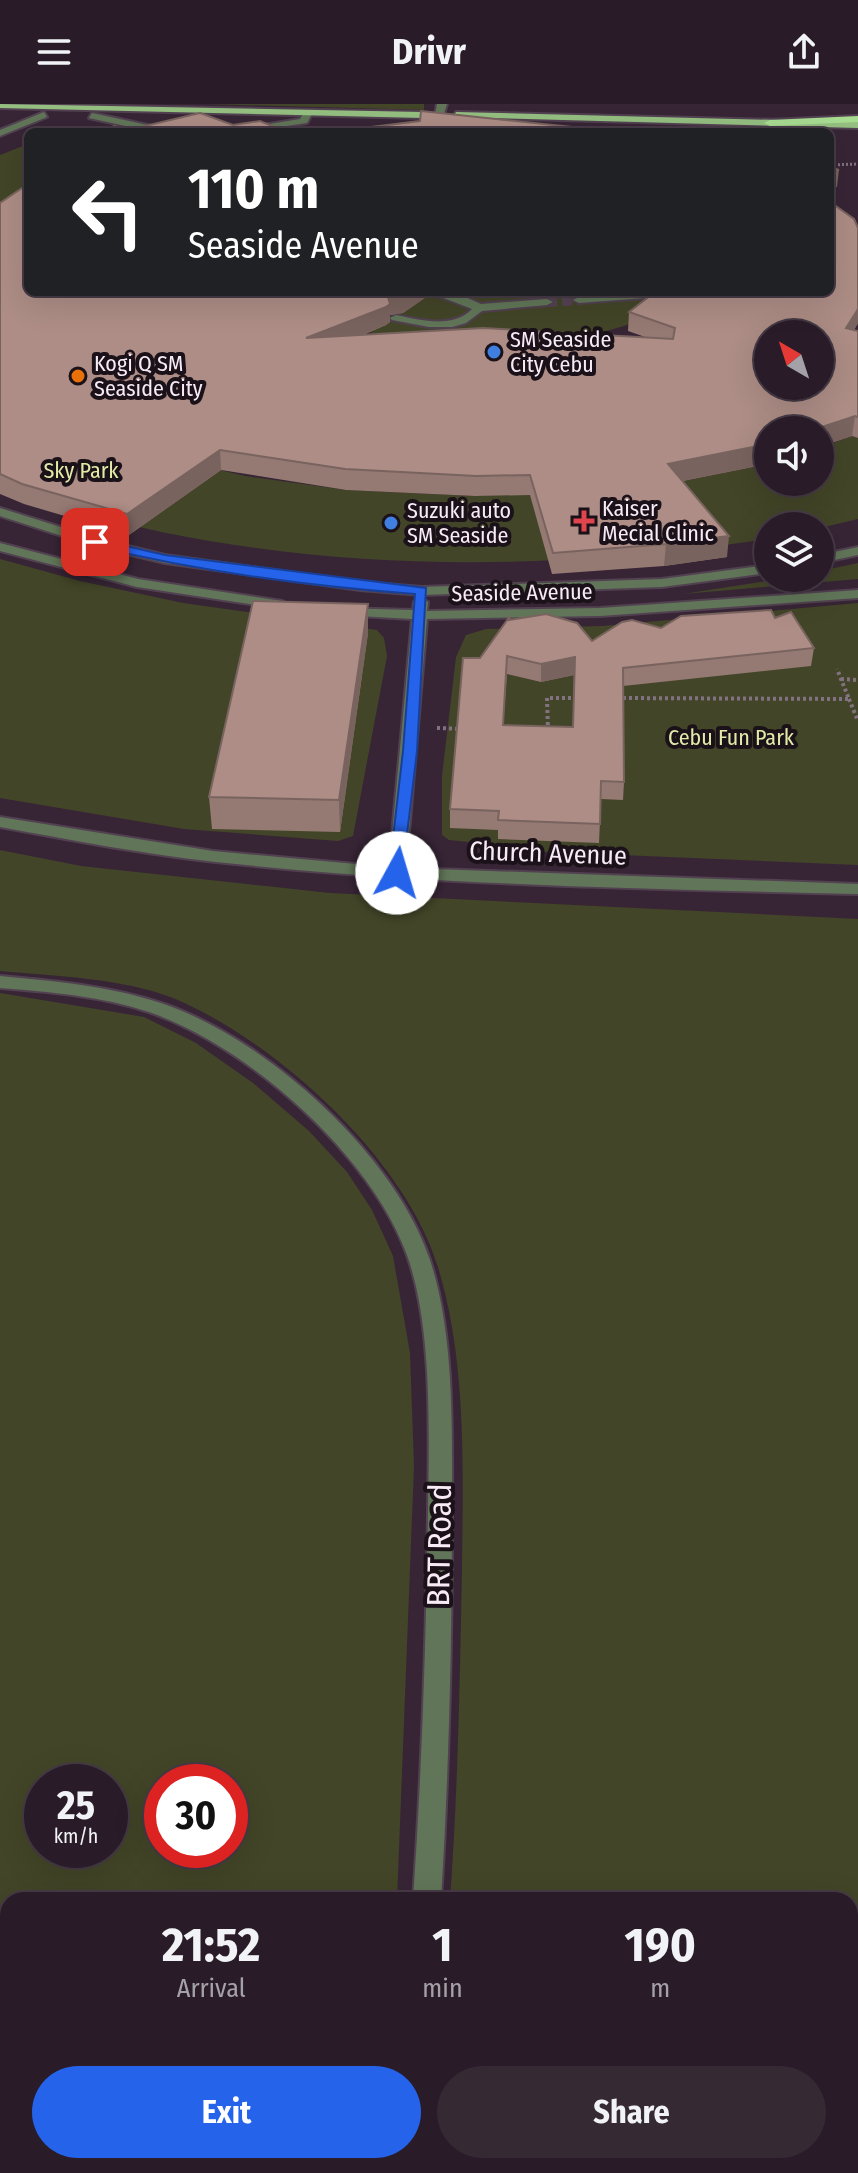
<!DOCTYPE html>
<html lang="en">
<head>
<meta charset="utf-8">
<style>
  :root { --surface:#291c28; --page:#352934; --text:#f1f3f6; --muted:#a5a1a8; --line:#453a45; --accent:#2563eb }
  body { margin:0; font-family:"Fira Sans Condensed",sans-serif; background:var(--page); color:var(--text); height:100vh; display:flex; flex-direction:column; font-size:30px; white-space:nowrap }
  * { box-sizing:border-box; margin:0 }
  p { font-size:26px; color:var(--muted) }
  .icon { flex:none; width:44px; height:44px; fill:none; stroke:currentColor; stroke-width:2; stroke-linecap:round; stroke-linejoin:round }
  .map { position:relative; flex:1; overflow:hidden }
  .side { position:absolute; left:0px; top:1788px; width:858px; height:282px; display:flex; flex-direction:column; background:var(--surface); border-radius:24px 24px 0 0; box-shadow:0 8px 32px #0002,0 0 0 2px var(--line) }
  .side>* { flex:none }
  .top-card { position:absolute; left:24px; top:24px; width:810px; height:168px; border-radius:12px; box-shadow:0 8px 32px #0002,0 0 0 2px var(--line); background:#202124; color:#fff; overflow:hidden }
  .needle { width:52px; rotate:321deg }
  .tools { position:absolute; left:754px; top:216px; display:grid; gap:16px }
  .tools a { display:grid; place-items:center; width:80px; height:80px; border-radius:50%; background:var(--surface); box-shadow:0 8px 32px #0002,0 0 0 2px var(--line); font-size:40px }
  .speed { position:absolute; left:24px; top:1660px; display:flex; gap:16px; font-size:40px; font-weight:700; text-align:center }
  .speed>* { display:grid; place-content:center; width:104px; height:104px; border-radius:50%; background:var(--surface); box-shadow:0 8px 32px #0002,0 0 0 2px var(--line); line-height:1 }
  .speed small { font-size:20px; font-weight:400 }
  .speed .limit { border:12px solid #d22; background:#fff; color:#111 }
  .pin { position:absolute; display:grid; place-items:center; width:68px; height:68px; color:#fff; margin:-34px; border-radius:16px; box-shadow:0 4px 12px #0006 }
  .me { position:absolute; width:88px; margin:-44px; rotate:6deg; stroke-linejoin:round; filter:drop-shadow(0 0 6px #0008) }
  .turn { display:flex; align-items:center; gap:28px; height:168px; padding:0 32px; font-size:36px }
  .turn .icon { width:104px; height:104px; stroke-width:2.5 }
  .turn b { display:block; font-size:56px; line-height:68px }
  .eta { display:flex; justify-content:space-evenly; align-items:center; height:136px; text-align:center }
  .eta b { font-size:48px; font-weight:700; line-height:56px }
  .button { display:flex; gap:16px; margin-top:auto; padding:16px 32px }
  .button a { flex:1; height:92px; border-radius:48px; background:var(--accent); color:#fff; font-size:32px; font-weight:700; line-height:92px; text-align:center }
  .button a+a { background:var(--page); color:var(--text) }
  header { display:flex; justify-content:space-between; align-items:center; height:104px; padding:0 32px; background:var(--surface); font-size:36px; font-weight:700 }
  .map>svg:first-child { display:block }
  .green { fill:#434528; fill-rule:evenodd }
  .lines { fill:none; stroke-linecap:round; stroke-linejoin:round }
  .minor-tunnel { stroke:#544353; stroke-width:10; stroke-dasharray:10 5; stroke-linecap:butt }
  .minor-casing { stroke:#524151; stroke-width:4 }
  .major-casing { stroke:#524151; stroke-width:4 }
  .highway-casing { stroke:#524151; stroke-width:4 }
  .path-far1 { stroke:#827281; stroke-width:3; stroke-dasharray:2 2; stroke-linecap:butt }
  .path { stroke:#827281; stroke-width:4; stroke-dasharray:3 3; stroke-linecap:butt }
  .minor { fill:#617658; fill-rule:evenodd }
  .major { fill:#94bf81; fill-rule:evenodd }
  .highway { fill:#a8dc91; fill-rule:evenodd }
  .wall { fill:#957973; fill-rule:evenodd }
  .shaded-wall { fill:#79635e }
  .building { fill:#ad8d86; stroke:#79635e; stroke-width:2; fill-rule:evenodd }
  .route { fill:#2563eb; stroke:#184099; stroke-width:2 }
  .shop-dot { fill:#3f7fe0; stroke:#1a1119; stroke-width:3 }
  .food-dot { fill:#e8710a; stroke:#1a1119; stroke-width:3 }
  .health-dot { fill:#e0444e; stroke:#1a1119; stroke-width:3 }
  .labels { text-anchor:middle; stroke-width:8; stroke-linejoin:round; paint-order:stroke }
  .far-poi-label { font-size:22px; fill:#f8ebf6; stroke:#1a1119; text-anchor:start }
  .far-park-label { font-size:22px; fill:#e3eaa8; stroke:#1a1119 }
  .far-street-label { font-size:22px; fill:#f8ebf6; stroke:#1a1119 }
  .street-label { font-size:26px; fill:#f8ebf6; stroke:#1a1119 }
  .near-street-label { font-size:32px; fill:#f8ebf6; stroke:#1a1119 }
</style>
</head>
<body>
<header><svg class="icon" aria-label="menu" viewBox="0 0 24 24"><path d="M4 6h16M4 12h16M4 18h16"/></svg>Drivr<svg class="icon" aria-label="share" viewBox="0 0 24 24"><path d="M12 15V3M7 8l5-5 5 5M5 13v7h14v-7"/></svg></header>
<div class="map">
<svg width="858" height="2069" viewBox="0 0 858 2069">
  <rect width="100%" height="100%" fill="#372536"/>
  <path class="green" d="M 205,0 L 424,0 L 424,6 Z
    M 28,40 L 28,99 L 0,118 L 0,51 Z
    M 340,188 L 673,188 C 664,196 656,207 645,213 C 583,246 467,234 395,235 L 368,228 L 401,210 L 369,202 Z
    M 852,332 L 858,334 L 858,415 L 820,424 L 820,422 L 768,422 L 768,435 C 567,465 366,469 166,429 C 132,422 99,412 66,403 L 203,362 L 245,372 L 346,386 L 475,392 L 683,377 L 768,360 L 768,378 L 820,378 L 820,344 Z
    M 0,455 L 80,477 L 183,499 L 377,526 L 384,534 L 387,552 L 353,732 L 338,737 L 184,725 L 0,694 Z
    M 858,459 L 858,475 L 683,490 L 786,474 L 820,474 L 820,467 Z
    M 858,499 L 858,761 L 501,746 L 499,741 L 449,736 L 442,731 L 442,672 L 456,553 L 466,531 L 486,525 L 602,522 Z
    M 0,746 L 81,762 L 330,789 L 858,815 L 858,2069 L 431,2069 L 431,2062 L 850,2062 L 850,1796 L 450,1796 C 458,1685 460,1575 462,1464 C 463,1365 467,1259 438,1163 C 405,1054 276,937 173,894 C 122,874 54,872 0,867 Z
    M 0,889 L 144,913 L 196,939 L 253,979 L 309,1027 L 347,1068 L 372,1106 L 393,1152 L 410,1249 L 414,1362 L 397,1796 L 8,1796 L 8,2062 L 372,2062 L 371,2069 L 0,2069 ZM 42,1678 L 110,1678 L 110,1746 L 42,1746 ZM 162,1678 L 230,1678 L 230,1746 L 162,1746 Z"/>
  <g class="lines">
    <path class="minor-tunnel" d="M 547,198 L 579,196"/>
    <g class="minor-casing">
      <path id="minor" d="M 437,0 L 447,0 L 443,13 L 435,11 Z
        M 305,6 L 313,8 L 307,19 L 245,28 L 220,28 L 300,15 Z
        M 44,8 L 47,13 L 0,32 L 0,26 Z
        M 92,9 L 166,25 L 171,28 L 153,28 L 89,14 Z
        M 428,188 L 461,191 L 481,200 L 547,195 L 553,198 L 547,201 L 482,207 L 466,219 L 452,223 L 429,223 L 392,216 L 390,214 L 396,211 C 420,216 453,225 472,205 Z
        M 641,188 L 678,189 L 672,192 L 579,199 L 573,196 L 579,193 Z
        M 0,404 L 99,435 L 165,451 L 360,478 L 422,483 L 662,475 L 768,461 L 768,469 L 662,483 L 422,491 L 360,486 L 165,459 L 90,441 L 0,412 Z
        M 0,439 L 138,475 L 282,497 L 289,501 L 282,505 L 137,483 L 0,447 Z
        M 858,443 L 858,451 L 820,459 L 820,451 Z
        M 858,486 L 858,494 L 600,512 L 427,515 L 406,764 L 858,780 L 858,790 C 644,785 429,781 216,758 C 143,750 72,736 0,723 L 0,713 L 213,747 L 389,763 L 412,515 L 341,511 L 334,507 L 336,504 L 413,506 L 414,498 L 421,494 L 428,498 L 427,507 L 600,504 Z
        M 0,872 C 54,877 109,882 161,899 C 266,934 395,1050 430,1156 C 455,1232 452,1329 452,1408 C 452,1538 449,1667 441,1796 L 413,1796 C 422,1667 426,1538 428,1409 C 429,1331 433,1224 407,1151 C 371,1051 248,942 149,908 C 101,892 50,888 0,884 Z
        M 394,2062 L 424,2062 L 423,2069 L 393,2069 Z"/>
    </g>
    <g class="major-casing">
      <path id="major" d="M 0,0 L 423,8 L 428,11 L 423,14 L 0,4 Z
        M 456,8 L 858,18 L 858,24 L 453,13 Z"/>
    </g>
    <g class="highway-casing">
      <path id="highway" d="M 858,12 L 858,18 L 770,22 L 764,19 L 770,16 Z"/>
    </g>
    <path class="path-far1" d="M 830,61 L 858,60"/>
    <path class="path" d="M 841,575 L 858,576
      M 617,594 L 849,595 L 837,565
      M 849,595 L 858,617
      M 437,624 L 463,625
      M 548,627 L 547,594 L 579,594"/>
    <use href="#minor" class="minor"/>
    <use href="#major" class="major"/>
    <use href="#highway" class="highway"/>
  </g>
  <path class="wall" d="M 0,99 L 28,188 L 429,188 L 429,191 L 403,209 L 390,211 L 390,218 L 386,221 L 363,231 L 645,233 L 628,227 L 629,208 L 858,124 L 858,219 L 854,226 L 858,227 L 858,334 L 852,332 L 768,360 L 683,377 L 727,453 L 664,462 L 552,470 L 530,391 L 475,392 L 346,386 L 221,366 L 129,431 L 24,400 L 0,390 Z
    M 775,514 L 814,544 L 811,562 L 623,582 L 624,678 L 623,696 L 601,695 L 599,739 L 498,735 L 498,726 L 450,724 L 450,705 L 480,554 L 509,516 L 592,537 ZM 507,570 L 541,578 L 574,571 L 573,623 L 503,621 Z
    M 368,529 L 340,728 L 212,725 L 209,693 Z"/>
  <path class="shaded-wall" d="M 839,66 L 837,83 L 830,84 L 830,67 Z
    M 407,188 L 429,188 L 429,191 L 403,209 L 390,211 L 390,218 L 386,221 L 307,253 L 306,234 L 388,193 Z
    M 858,205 L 858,219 L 844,243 L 846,224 Z
    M 855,312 L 852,332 L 820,343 L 820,326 L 813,326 Z
    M 768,340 L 768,360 L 667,380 L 668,360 Z
    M 220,346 L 221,366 L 129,431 L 127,410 Z
    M 729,432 L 727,453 L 664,462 L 666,440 Z
    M 368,500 L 368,529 L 340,728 L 339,696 Z
    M 575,553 L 574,571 L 541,578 L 541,560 Z"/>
  <path class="building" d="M 421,7 L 610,27 L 618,28 L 330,28 L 420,17 Z
    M 200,9 L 233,21 L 260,17 L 287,28 L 105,28 L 114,22 L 128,26 Z
    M 830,63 L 839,66 L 830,67 Z
    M 28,80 L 28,188 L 407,188 L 403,191 L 388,193 L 390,200 L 386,203 L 306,234 L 483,224 L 673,235 L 675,224 L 629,208 L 655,188 L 830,188 L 830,98 L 854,115 L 858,124 L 858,205 L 846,224 L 858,227 L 858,313 L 855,312 L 813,326 L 768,326 L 768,340 L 668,360 L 729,432 L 666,440 L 553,449 L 530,371 L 476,372 L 345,365 L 220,346 L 127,410 L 22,380 L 0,370 L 0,99 ZM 768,230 L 820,230 L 820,282 L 768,282 Z
    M 253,497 L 368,500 L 339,696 L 209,693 Z
    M 771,506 L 775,514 L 791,508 L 814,544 L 623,564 L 624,678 L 601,677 L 600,720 L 498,716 L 499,707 L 450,705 L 463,554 L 480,554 L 510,512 L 509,516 L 546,510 L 577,519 L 592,537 L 622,518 L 632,516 L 661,524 L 681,512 ZM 507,552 L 541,560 L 575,553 L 573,623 L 503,621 Z"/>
  <path class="route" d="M 95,435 L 165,451 L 426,484 L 417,647 L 402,772 L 397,773 L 389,769 L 403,647 L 415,490 C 306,482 196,467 90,441 L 90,436 Z"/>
  <g class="shop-dot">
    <circle cx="494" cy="248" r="8"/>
    <circle cx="391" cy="419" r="8"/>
  </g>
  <circle class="food-dot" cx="78" cy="272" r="8"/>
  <path class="health-dot" d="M580 405h8v8h8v8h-8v8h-8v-8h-8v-8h8z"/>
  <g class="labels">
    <g class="far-poi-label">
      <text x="510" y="243">SM Seaside<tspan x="510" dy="25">City Cebu</tspan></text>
      <text x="94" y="267">Kogi Q SM<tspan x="94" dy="25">Seaside City</tspan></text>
      <text x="602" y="412">Kaiser<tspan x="602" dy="25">Mecial Clinic</tspan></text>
      <text x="407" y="414">Suzuki auto<tspan x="407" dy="25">SM Seaside</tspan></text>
    </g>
    <g class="far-park-label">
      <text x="81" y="374">Sky Park</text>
      <text x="731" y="641">Cebu Fun Park</text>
    </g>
    <g class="far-street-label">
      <text transform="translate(522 488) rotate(-1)" y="8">Seaside Avenue</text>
    </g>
    <g class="street-label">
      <text transform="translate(548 749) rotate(2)" y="9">Church Avenue</text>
    </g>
    <g class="near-street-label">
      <text transform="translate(439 1441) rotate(-89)" y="11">BRT Road</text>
    </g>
  </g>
</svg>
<div class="tools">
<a><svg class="needle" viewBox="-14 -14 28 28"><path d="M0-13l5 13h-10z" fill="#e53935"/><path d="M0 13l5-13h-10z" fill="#a5a1a8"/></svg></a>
<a><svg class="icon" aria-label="sound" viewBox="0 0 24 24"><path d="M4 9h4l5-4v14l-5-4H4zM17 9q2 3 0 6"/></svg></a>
<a><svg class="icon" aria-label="layers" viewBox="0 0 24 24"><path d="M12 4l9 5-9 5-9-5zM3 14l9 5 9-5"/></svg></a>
</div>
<div class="speed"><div>25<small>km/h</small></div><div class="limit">30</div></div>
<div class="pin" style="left:95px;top:438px;background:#d93025"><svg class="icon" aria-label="arrive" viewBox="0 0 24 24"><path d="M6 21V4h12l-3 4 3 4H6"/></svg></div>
<svg class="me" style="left:397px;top:769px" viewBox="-20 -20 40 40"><circle r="19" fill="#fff"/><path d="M0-13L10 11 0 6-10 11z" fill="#2563eb"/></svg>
<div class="top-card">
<div class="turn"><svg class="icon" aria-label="left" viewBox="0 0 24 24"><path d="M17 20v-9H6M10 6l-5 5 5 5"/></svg><div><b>110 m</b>Seaside Avenue</div></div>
</div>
<section class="side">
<div class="eta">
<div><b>21:52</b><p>Arrival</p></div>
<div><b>1</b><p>min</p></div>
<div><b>190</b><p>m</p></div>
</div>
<div class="button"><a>Exit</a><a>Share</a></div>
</section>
</div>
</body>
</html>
